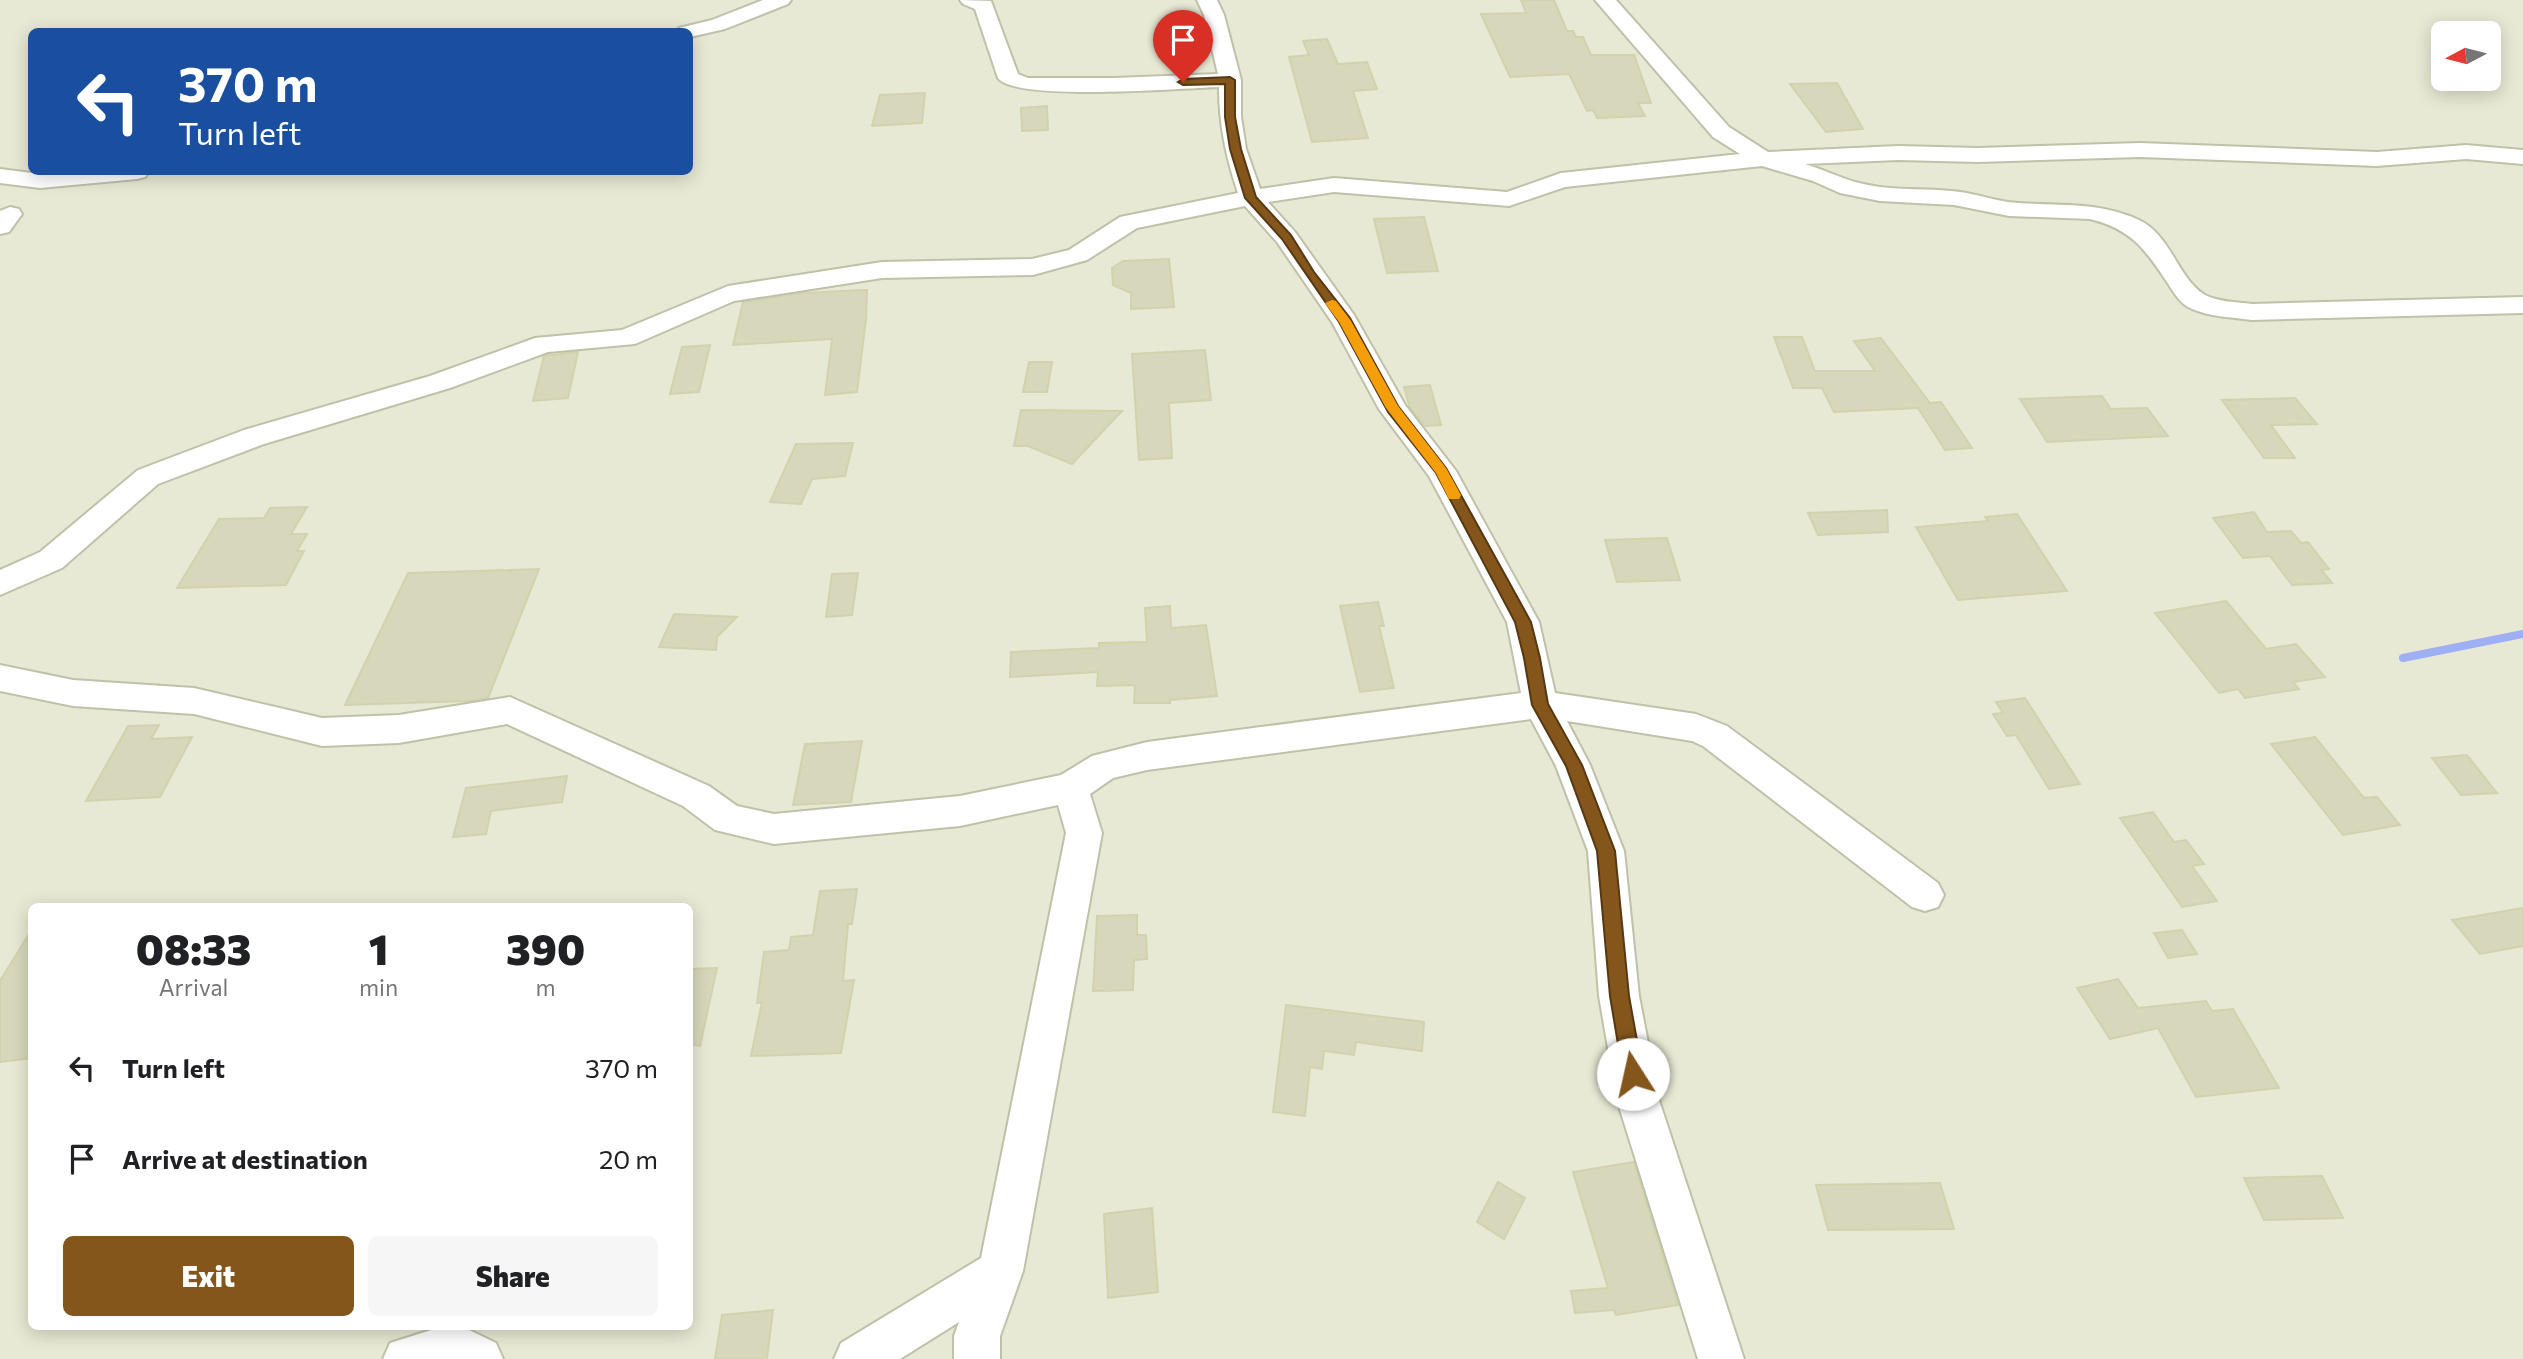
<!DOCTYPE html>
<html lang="en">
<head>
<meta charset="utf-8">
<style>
  :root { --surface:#fff; --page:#f6f6f6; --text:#202124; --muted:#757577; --accent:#84561c }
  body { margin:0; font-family:Commissioner,sans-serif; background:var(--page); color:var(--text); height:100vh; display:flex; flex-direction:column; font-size:26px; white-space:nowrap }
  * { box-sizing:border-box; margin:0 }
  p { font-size:23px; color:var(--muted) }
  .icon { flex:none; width:38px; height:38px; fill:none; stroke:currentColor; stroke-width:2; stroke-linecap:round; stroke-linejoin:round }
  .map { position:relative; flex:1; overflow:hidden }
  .sheet { position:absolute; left:28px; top:903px; width:665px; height:427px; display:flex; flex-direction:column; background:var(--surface); border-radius:10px; box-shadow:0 4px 18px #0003 }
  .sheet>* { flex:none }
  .top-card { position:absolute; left:28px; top:28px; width:665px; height:147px; border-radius:10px; box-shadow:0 4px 18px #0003; background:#1a4fa0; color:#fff; overflow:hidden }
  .needle { width:46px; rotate:263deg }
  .tools { position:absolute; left:2431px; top:21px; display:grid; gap:14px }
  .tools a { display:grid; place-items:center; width:70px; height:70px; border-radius:10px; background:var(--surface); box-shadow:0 4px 18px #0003; font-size:35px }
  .pin { position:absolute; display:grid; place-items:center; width:60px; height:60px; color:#fff; margin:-72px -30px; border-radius:50% 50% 50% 0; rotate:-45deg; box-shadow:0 0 7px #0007 }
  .pin .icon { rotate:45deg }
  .me { position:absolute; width:77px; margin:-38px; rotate:350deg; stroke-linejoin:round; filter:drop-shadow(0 0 5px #0008) }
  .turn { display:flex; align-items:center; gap:24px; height:147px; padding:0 35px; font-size:32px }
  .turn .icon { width:91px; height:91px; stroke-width:2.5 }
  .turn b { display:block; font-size:49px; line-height:60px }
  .eta { display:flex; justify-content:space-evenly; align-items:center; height:119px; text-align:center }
  .eta b { font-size:42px; font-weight:800; line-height:49px }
  .action { display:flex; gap:14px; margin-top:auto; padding:14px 35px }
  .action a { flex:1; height:80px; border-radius:10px; background:var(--accent); color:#fff; font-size:28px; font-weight:800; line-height:80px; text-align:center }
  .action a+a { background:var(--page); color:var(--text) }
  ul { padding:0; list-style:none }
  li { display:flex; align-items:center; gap:21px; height:91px; padding:0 35px }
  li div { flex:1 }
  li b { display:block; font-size:26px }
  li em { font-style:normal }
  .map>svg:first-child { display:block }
  .residential { fill:#e7e9d4; fill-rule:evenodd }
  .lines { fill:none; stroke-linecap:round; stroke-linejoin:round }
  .stream { stroke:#9faff5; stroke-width:8 }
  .building { fill:#d7d7bb; stroke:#d2d2ae; stroke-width:2 }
  .minor-casing { stroke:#bfc1a9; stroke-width:4 }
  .minor { fill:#fff; fill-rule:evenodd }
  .route { fill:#84561c; stroke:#563812; stroke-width:2 }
  .slow { fill:#f59e0b }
</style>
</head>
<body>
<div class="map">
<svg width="2523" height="1359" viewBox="0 0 2523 1359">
  <rect width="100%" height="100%" fill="#f3f5e7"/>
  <path class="residential" d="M 0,0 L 2523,0 L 2523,1359 L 0,1359 ZM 32,32 L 690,32 L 690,172 L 32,172 ZM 2443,33 L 2488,33 L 2488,79 L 2443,79 ZM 32,906 L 690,906 L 690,1326 L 32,1326 Z"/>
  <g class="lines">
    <path class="stream" d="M 2403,658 L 2523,634"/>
  </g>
  <path class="building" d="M 1521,0 L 1554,0 L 1567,31 L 1573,31 L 1576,37 L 1583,37 L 1591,55 L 1634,55 L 1651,103 L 1638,103 L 1645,116 L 1597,118 L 1593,110 L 1587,111 L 1569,74 L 1510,77 L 1481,14 L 1526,13 Z
    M 1327,39 L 1338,64 L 1367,62 L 1377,89 L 1353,91 L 1368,138 L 1312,142 L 1289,57 L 1309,55 L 1303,41 Z
    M 1837,83 L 1863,129 L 1826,132 L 1790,84 Z
    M 925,93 L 922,123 L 872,126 L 880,95 Z
    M 1047,106 L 1048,130 L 1022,131 L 1021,108 Z
    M 1424,217 L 1438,271 L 1387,273 L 1374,219 Z
    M 1169,259 L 1174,307 L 1131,309 L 1131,293 L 1113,285 L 1112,268 L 1123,261 Z
    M 862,290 L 867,290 L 866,319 L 857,392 L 825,395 L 832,339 L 733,345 L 743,302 L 802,293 Z
    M 1774,337 L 1802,337 L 1815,371 L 1875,371 L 1854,341 L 1881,338 L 1930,403 L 1941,402 L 1972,448 L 1945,450 L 1918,408 L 1834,412 L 1822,388 L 1793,388 Z
    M 710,345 L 699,392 L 670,394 L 682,347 Z
    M 1205,350 L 1211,400 L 1169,403 L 1172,458 L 1139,460 L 1132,354 Z
    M 578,352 L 568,398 L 533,401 L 544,356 Z
    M 1029,362 L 1052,362 L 1047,392 L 1023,392 Z
    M 1430,385 L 1441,425 L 1425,426 L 1410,408 L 1404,387 Z
    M 2102,396 L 2111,409 L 2147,408 L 2168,436 L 2047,442 L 2020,399 Z
    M 2295,398 L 2317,424 L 2271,425 L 2295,458 L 2264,458 L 2222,400 Z
    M 1021,410 L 1122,411 L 1072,464 L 1028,446 L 1014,446 Z
    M 853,443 L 845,476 L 812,479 L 801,504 L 770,502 L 796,444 Z
    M 307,507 L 291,534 L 307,534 L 297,551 L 304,551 L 286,585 L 177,588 L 219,519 L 264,518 L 270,508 Z
    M 1887,510 L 1888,532 L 1818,535 L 1808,513 Z
    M 2254,512 L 2267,532 L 2291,531 L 2301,543 L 2308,542 L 2329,569 L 2322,570 L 2332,583 L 2292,585 L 2270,556 L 2243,558 L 2213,518 Z
    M 2017,514 L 2067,591 L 1958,600 L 1916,527 L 1988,521 L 1985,517 Z
    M 1667,538 L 1680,580 L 1617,582 L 1605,540 Z
    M 539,569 L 488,698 L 469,701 L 345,705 L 408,573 Z
    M 858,573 L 852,615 L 826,617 L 832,574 Z
    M 2226,601 L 2266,649 L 2296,644 L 2325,677 L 2293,682 L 2299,689 L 2245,698 L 2238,689 L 2219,693 L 2155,613 Z
    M 1378,602 L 1384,626 L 1379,626 L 1394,688 L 1360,692 L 1340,606 Z
    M 1170,606 L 1171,628 L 1206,625 L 1217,696 L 1170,700 L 1170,703 L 1134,703 L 1135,685 L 1097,686 L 1098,672 L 1010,677 L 1011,652 L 1099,648 L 1099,643 L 1147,642 L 1145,608 Z
    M 674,614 L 737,617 L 717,637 L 716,650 L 659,647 Z
    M 2025,698 L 2080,784 L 2049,789 L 2016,735 L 2007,736 L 1993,714 L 2003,713 L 1996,702 Z
    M 159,725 L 151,739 L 192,737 L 160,797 L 86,801 L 128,726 Z
    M 2315,737 L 2364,798 L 2377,797 L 2400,825 L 2343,835 L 2271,744 Z
    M 862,741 L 851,802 L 793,805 L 805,744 Z
    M 2467,755 L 2497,793 L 2461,795 L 2432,758 Z
    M 567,776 L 562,802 L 491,811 L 486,834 L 453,837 L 466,788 Z
    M 2153,812 L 2174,842 L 2186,840 L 2204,864 L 2192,866 L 2217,901 L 2182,907 L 2120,818 Z
    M 857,889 L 852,924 L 848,924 L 843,981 L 854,980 L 841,1053 L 751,1056 L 762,1002 L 757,1003 L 764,952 L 789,950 L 791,937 L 813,935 L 820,891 Z
    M 2523,908 L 2523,946 L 2480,954 L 2452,920 Z
    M 1137,915 L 1137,935 L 1146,935 L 1147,959 L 1134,960 L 1133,990 L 1093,991 L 1097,916 Z
    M 32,929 L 32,1058 L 0,1062 L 0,981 Z
    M 2182,930 L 2197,954 L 2168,958 L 2154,933 Z
    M 717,968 L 700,1046 L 690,1044 L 690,969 Z
    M 2118,979 L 2138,1008 L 2206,1001 L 2212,1011 L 2233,1009 L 2279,1088 L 2196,1097 L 2158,1028 L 2110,1039 L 2077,988 Z
    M 1286,1005 L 1424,1022 L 1422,1051 L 1356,1042 L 1354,1055 L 1324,1051 L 1322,1069 L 1310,1067 L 1305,1116 L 1273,1112 Z
    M 1634,1162 L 1678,1305 L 1616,1315 L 1614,1310 L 1575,1313 L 1571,1291 L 1608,1288 L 1573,1172 Z
    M 2322,1176 L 2343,1218 L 2264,1220 L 2244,1178 Z
    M 1498,1182 L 1525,1198 L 1504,1239 L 1477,1222 Z
    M 1940,1183 L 1954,1229 L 1828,1230 L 1816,1185 Z
    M 1152,1208 L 1158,1292 L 1108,1298 L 1104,1214 Z
    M 773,1310 L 767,1359 L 715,1359 L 722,1315 Z"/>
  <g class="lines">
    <g class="minor-casing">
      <path id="minor" d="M 763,0 L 791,0 L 788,4 L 725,29 L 690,37 L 690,32 L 676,32 L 679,28 L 712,20 Z
        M 960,0 L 991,1 L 1018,74 L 1028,78 L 1114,78 L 1218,74 L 1204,15 L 1197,0 L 1217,0 L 1224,15 L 1241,80 L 1241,117 L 1246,149 L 1260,189 L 1334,178 L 1507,192 L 1561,173 L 1740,154 L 1713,137 L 1595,0 L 1616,0 L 1729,127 L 1768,152 L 1898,146 L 1978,148 L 2140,143 L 2377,152 L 2466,145 L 2523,150 L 2523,164 L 2466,159 L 2377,166 L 2140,157 L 1978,162 L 1898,160 L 1805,164 C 1822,169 1838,177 1855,182 C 1886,191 1919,188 1951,191 C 1970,192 1989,199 2008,202 C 2053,207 2096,200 2139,220 C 2171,235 2178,279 2205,295 C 2218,302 2237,302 2252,304 L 2523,297 L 2523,313 L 2252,320 C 2231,317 2207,317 2188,307 C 2179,302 2173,291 2167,282 C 2145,249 2131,229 2090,219 L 2009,216 L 1954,205 L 1880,201 L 1840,193 L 1813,181 L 1762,166 L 1565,187 L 1509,206 L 1334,192 L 1268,202 L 1295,232 L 1354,315 L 1405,405 L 1456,471 L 1539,622 L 1555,693 L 1696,714 L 1727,726 L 1938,883 L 1944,895 L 1938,907 L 1925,911 L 1912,907 L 1703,746 L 1692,741 L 1567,721 L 1590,765 L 1624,851 L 1639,996 L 1659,1100 L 1744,1359 L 1698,1359 L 1617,1100 L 1599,996 L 1588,851 L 1556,766 L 1531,719 L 1147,770 L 1113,778 L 1090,794 L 1102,833 L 1023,1271 L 1000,1336 L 1000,1359 L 954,1359 L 954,1336 L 959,1322 L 900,1359 L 834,1359 L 841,1343 L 981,1258 L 1066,833 L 1058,805 L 960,826 L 774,844 L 715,830 L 683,806 L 507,724 L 399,743 L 322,746 L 194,714 L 73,706 L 0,691 L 0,665 L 73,680 L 194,688 L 322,718 L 399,715 L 510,697 L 709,786 L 737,806 L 774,814 L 960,796 L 1061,775 L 1092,756 L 1147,742 L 1521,693 L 1507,622 L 1429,476 L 1379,409 L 1332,322 L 1277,242 L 1245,206 L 1137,228 L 1087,260 L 1033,275 L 882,278 L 734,301 L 635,344 L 548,352 L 450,388 L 264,444 L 158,484 L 62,568 L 0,595 L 0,570 L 40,552 L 138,470 L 244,430 L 430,376 L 535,338 L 622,330 L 728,286 L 882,262 L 1032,259 L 1069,250 L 1120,217 L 1238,193 C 1226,157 1219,125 1219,87 C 1185,88 1015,102 998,78 L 975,9 L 963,4 Z
        M 0,169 L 40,174 L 149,172 L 145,177 L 137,179 L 40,188 L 0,183 Z
        M 10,207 L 19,209 L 22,214 L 9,232 L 0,234 L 0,211 Z
        M 444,1326 L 461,1326 L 496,1343 L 503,1359 L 383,1359 L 390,1343 Z"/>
    </g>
    <use href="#minor" class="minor"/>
  </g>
  <path class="route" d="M 1230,77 L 1235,80 L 1235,117 L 1241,149 L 1256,197 L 1291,235 L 1314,272 L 1350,318 L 1398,406 L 1446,468 L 1531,622 L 1540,658 L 1548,704 L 1582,765 L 1615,851 L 1629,996 L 1643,1074 L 1640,1081 L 1633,1083 L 1626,1081 L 1623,1074 L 1610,996 L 1597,851 L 1566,766 L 1532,705 L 1524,658 L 1515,622 L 1436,473 L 1388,412 L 1339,322 L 1282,239 L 1245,198 L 1230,149 L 1225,117 L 1225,84 L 1183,85 L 1178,82 L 1183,79 Z"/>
  <path class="slow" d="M 1332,300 L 1336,301 L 1351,321 L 1398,406 L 1446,468 L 1461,495 L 1459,499 L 1449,499 L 1436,473 L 1386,408 L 1339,322 L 1325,303 Z"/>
</svg>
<div class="tools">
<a><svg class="needle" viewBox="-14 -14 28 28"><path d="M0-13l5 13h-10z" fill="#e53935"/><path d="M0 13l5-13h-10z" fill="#757577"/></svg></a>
</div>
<div class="pin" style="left:1183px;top:82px;background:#d93025"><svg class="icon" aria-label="arrive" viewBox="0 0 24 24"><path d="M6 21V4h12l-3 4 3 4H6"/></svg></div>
<svg class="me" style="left:1633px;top:1074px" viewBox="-20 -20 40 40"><circle r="19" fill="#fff"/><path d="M0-13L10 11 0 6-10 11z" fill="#84561c"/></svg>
<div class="top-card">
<div class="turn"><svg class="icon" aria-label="left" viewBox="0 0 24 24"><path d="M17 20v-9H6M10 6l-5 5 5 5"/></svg><div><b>370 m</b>Turn left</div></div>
</div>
<section class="sheet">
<div class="eta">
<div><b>08:33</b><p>Arrival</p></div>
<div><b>1</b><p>min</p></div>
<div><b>390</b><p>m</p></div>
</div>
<ul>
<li><svg class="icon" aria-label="left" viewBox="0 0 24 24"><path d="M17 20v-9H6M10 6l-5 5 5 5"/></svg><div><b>Turn left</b></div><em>370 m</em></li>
<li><svg class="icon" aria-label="arrive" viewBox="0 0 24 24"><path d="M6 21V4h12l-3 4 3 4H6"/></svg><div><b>Arrive at destination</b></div><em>20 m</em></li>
</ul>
<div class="action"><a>Exit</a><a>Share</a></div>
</section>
</div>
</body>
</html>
